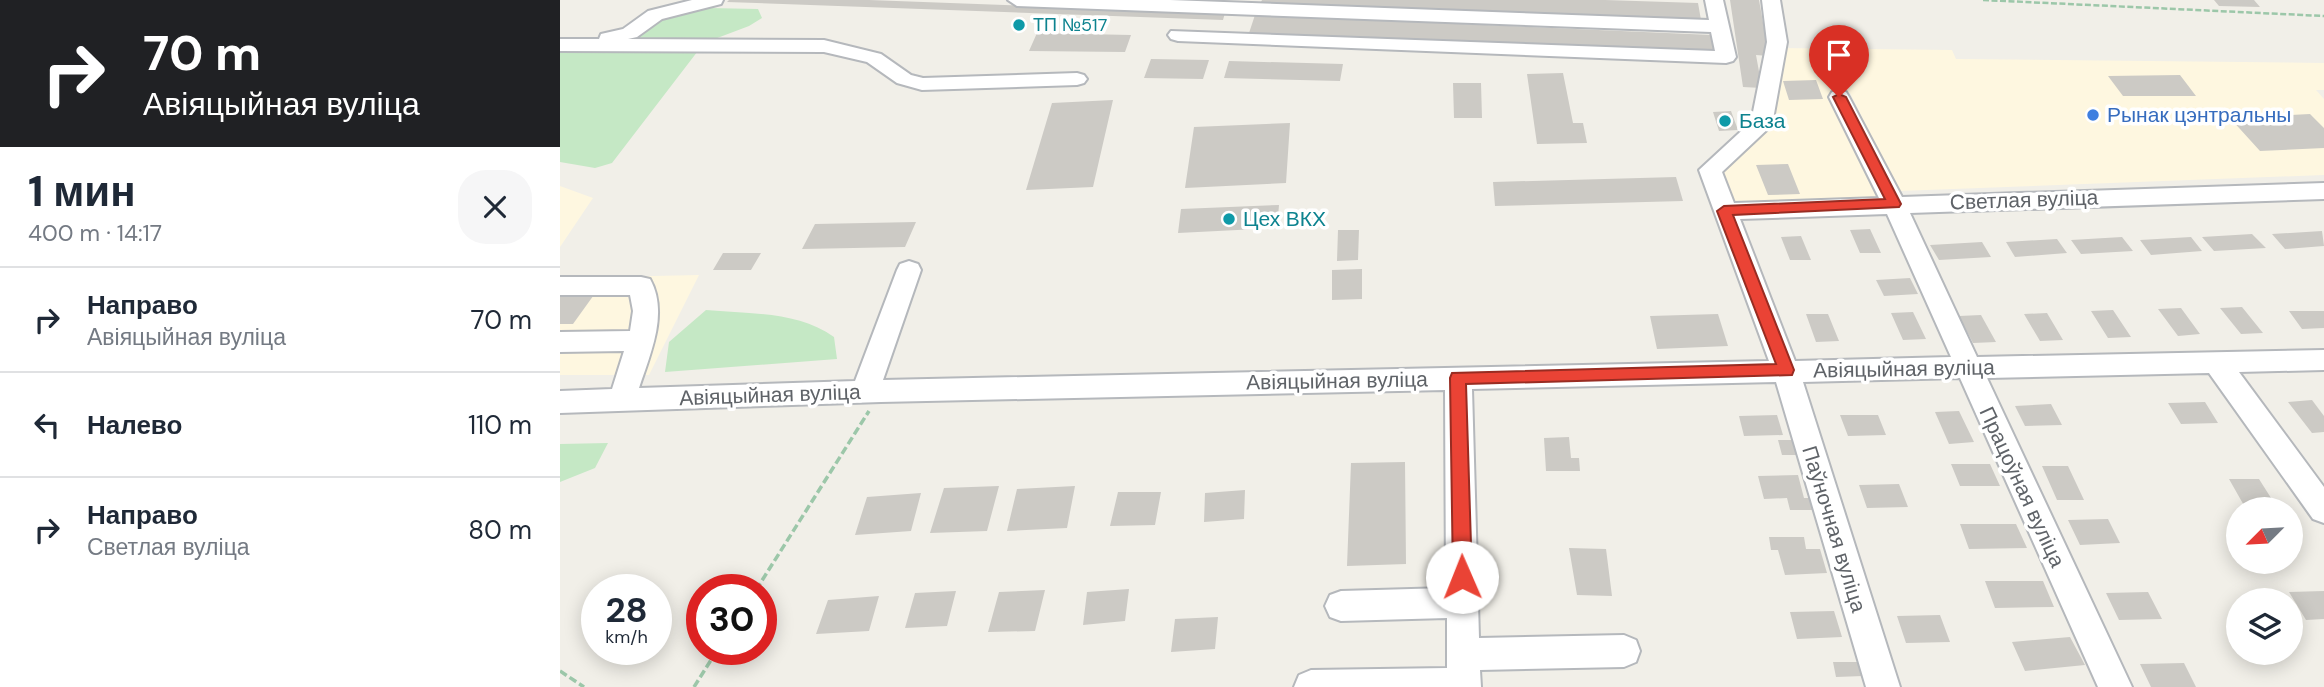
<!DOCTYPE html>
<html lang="ru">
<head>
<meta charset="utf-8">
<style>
  :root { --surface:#fff; --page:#f6f6f7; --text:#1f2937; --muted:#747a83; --line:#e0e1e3 }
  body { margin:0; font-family:"DM Sans",sans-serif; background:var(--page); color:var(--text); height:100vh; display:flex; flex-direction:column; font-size:26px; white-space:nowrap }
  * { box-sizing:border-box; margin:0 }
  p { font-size:23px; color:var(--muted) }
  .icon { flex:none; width:38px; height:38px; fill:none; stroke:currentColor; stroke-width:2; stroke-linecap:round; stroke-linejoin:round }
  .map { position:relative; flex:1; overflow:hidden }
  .panel { display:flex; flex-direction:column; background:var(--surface); width:560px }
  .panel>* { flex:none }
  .top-card { background:#202124; color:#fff; overflow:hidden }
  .needle { width:46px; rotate:246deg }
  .buttons { position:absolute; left:1666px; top:497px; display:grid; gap:14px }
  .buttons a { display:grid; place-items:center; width:77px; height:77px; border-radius:50%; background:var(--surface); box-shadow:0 4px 18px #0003; font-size:35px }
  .speed { position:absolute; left:21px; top:574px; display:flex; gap:14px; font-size:35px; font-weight:700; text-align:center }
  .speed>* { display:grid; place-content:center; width:91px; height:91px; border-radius:50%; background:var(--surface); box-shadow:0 4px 18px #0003; line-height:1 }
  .speed small { font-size:18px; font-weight:400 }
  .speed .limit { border:10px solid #d22; background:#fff; color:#111 }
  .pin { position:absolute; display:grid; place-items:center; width:60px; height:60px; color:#fff; margin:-72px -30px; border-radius:50% 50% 50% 0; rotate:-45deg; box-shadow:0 0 7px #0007 }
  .pin .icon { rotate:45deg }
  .me { position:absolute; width:77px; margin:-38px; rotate:359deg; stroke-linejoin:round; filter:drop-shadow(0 0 5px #0008) }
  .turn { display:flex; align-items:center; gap:24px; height:147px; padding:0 28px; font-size:32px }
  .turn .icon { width:91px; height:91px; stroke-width:2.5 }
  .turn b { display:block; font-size:49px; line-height:60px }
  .round { display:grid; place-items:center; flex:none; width:74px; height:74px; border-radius:28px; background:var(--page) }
  .overview { display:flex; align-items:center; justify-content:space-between; height:119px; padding:0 28px }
  h1 { font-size:42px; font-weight:800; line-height:52px }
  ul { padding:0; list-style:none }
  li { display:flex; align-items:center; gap:21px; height:105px; padding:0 28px; border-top:2px solid var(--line) }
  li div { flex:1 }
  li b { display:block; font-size:26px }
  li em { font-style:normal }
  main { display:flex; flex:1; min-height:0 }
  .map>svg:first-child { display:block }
  .commercial { fill:#fef7e0 }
  .green { fill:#c5e8c5 }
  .building { fill:#cccac5 }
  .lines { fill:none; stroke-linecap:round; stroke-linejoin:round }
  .minor-casing { stroke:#b5b8bc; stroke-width:4 }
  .path-far1 { stroke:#9cc7a9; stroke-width:2.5; stroke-dasharray:6 2.5; stroke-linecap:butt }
  .path { stroke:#9cc7a9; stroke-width:3.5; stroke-dasharray:8 3.5; stroke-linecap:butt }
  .minor { fill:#fff; fill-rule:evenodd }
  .route { fill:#ea4335; stroke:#982c22; stroke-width:2 }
  .culture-dot { fill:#0f9aa8; stroke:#fff; stroke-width:2.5 }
  .shop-dot { fill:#3f7fe0; stroke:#fff; stroke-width:2.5 }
  .labels { text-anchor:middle; stroke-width:7; stroke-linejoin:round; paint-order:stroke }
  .far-culture-label { font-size:18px; fill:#0d838f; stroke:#fff; text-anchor:start }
  .shop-label { font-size:21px; fill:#366cbe; stroke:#fff; text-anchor:start }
  .culture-label { font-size:21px; fill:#0d838f; stroke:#fff; text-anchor:start }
  .street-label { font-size:21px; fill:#5f6368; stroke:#fff }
</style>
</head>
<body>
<main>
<section class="panel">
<div class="top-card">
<div class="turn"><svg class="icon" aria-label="right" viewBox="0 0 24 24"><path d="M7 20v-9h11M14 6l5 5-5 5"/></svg><div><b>70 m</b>Авіяцыйная вуліца</div></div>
</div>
<div class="overview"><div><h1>1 мин</h1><p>400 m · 14:17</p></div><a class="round"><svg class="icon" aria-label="close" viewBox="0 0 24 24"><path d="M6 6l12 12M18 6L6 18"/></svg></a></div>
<ul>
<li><svg class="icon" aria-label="right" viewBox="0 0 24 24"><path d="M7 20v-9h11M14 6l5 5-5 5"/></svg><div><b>Направо</b><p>Авіяцыйная вуліца</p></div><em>70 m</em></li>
<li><svg class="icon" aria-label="left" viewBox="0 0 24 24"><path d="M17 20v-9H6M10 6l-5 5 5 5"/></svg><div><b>Налево</b></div><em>110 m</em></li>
<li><svg class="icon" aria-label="right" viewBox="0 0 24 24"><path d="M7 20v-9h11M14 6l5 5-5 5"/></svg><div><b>Направо</b><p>Светлая вуліца</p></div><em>80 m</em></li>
</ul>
</section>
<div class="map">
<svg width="1764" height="687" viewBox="0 0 1764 687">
  <rect width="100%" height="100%" fill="#f1efe8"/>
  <path class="commercial" d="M 1219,48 L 1392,50 L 1396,59 L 1764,63 L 1764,90 L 1756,90 L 1764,99 L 1764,175 L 1339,191 L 1290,93 L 1271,93 L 1323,203 L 1168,205 L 1162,166 L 1194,131 Z
    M 0,186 L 33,198 L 0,247 Z
    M 139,275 L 89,375 L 0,375 L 0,278 Z"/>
  <path class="green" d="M 149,8 L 198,9 L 202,18 L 189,26 L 144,43 L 52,163 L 35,168 L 0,162 L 0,51 L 63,51 L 68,40 L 106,17 Z
    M 146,310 C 188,314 238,311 274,337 L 277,359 L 105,372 L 109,342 Z
    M 48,443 L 35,468 L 0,482 L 0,444 Z"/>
  <path class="building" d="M 169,0 L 309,0 L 665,13 L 663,20 L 167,2 Z
    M 702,0 L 1045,0 L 1138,3 L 1141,20 L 700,4 Z
    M 1170,0 L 1199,0 L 1209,56 L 1196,55 L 1202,88 L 1183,87 Z
    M 1654,0 L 1694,0 L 1700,7 L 1659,6 Z
    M 695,15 L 1152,35 L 1155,54 L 689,33 Z
    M 477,33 L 571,35 L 565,52 L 469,51 Z
    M 591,59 L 649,60 L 643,79 L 584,78 Z
    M 669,61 L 783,64 L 780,81 L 664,78 Z
    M 1003,73 L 1013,123 L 1023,123 L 1027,143 L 977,144 L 967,74 Z
    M 1620,75 L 1636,96 L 1563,96 L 1548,76 Z
    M 1256,80 L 1263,99 L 1229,100 L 1223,81 Z
    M 893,83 L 921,83 L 922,118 L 894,118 Z
    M 553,100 L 533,187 L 466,190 L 492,103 Z
    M 1171,111 L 1178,130 L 1159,131 L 1153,112 Z
    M 1750,114 L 1764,128 L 1764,148 L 1700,151 L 1670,118 Z
    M 730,123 L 726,183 L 625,188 L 634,127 Z
    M 1228,164 L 1240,194 L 1208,195 L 1196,165 Z
    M 1116,177 L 1123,201 L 935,206 L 933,182 Z
    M 719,205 L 717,228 L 618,233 L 621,209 Z
    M 356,222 L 345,247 L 242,249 L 255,224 Z
    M 1310,229 L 1321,253 L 1300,253 L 1290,230 Z
    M 778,230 L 799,230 L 798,260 L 777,261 Z
    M 1762,231 L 1764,246 L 1725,249 L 1712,234 Z
    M 1692,234 L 1706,248 L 1654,251 L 1642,237 Z
    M 1241,236 L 1251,260 L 1230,260 L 1221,237 Z
    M 1562,237 L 1573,251 L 1521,254 L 1511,240 Z
    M 1631,237 L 1642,251 L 1591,255 L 1580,240 Z
    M 1497,239 L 1507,253 L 1455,257 L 1446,242 Z
    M 1422,242 L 1431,257 L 1379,260 L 1370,245 Z
    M 163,253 L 201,253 L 191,270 L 153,270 Z
    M 802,269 L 802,299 L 772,300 L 772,270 Z
    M 1350,278 L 1358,294 L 1324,296 L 1316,280 Z
    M 0,292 L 36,292 L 13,324 L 0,324 Z
    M 1682,307 L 1703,333 L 1681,334 L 1660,308 Z
    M 1621,308 L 1640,334 L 1618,336 L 1598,309 Z
    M 1553,310 L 1571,337 L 1548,338 L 1531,311 Z
    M 1729,311 L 1764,311 L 1764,328 L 1742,329 Z
    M 1353,312 L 1366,339 L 1343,340 L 1331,313 Z
    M 1487,313 L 1503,340 L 1480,341 L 1464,314 Z
    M 1158,314 L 1168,346 L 1097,349 L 1090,316 Z
    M 1246,314 L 1268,314 L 1279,341 L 1256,342 Z
    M 1421,315 L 1436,342 L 1413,343 L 1399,316 Z
    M 1752,400 L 1764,416 L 1764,432 L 1752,433 L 1728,402 Z
    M 1645,402 L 1658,423 L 1621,424 L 1608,403 Z
    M 1491,404 L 1502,425 L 1465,426 L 1455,406 Z
    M 1399,411 L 1414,442 L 1389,444 L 1375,412 Z
    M 1217,415 L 1223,435 L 1184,436 L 1179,416 Z
    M 1280,415 L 1318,415 L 1326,435 L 1288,436 Z
    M 1009,437 L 1011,458 L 1019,458 L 1020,471 L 986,471 L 984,438 Z
    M 1218,440 L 1233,440 L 1237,455 L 1222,455 Z
    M 845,462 L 846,564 L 787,566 L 791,463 Z
    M 1391,464 L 1430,464 L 1440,486 L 1400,486 Z
    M 1482,466 L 1508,466 L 1524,500 L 1497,500 Z
    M 1238,475 L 1244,498 L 1251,498 L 1254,510 L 1230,510 L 1227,498 L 1204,499 L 1198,476 Z
    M 1669,479 L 1699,479 L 1718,509 L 1686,509 Z
    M 1339,484 L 1348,507 L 1307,508 L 1299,485 Z
    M 439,486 L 427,531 L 370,533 L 384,488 Z
    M 515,486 L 507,528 L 447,531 L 457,489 Z
    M 685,490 L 684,519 L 644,522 L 645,493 Z
    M 558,492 L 601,492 L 595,525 L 550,526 Z
    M 361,493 L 351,531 L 295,535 L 307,497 Z
    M 1548,519 L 1560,543 L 1520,545 L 1508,520 Z
    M 1400,524 L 1456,524 L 1467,548 L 1409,549 Z
    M 1209,537 L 1244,537 L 1246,549 L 1260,549 L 1267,573 L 1225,575 L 1218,550 L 1211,550 Z
    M 1009,548 L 1046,549 L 1052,596 L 1017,595 Z
    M 1425,581 L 1483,581 L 1494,607 L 1435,608 Z
    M 569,589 L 565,621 L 523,625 L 527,592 Z
    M 485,590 L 475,631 L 428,632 L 439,592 Z
    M 396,591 L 387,626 L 345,628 L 355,593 Z
    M 1764,591 L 1764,619 L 1746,620 L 1729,592 Z
    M 1588,592 L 1602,619 L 1559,620 L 1546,593 Z
    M 319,596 L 309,631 L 256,634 L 268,600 Z
    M 1274,611 L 1282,637 L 1237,639 L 1230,612 Z
    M 1380,615 L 1390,642 L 1346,643 L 1337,616 Z
    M 658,617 L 655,649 L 611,652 L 615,619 Z
    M 1510,637 L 1525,665 L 1465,671 L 1452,642 Z
    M 1273,662 L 1300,662 L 1303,676 L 1276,677 Z
    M 1624,663 L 1636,687 L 1591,687 L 1580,664 Z"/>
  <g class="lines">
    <g class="minor-casing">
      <path id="minor" d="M 132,0 L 163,0 L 161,4 L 102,19 L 77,37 L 68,39 L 264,40 L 321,54 L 351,75 L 363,78 L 517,73 L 524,75 L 527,79 L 524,83 L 517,85 L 362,90 L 337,83 L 307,62 L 264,52 L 0,51 L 0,39 L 39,39 L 41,34 L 63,29 L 88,11 Z
        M 448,0 L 610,0 L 1149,20 L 1145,0 L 1163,0 L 1176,57 L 1173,61 L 1166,63 L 618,41 L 611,39 L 608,35 L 611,31 L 1155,51 L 1151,32 L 457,6 Z
        M 1202,0 L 1220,0 L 1227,42 L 1212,125 L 1162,172 L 1174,203 L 1319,198 L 1269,97 L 1272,92 L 1286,92 L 1289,97 L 1342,197 L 1764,183 L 1764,199 L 1350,213 L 1417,357 L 1764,350 L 1764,370 L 1679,372 L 1764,487 L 1764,523 L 1753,519 L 1649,373 L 1427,378 L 1572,687 L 1538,687 L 1400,378 L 1243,382 L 1340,687 L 1306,687 L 1216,382 L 912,389 L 919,638 L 1064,635 L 1076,640 L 1080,651 L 1076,662 L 1064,667 L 920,670 L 921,687 L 734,687 L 739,675 L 751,670 L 887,668 L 887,618 L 781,621 L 770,617 L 765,606 L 770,595 L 781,591 L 886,588 L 885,390 L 321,402 L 0,413 L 0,391 L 52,389 L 64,351 L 0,352 L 0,332 L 70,331 L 73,311 L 70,295 L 0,295 L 0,277 L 81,277 L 90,279 C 109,313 90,354 79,388 L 295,381 L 337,270 L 340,264 L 349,261 L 358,264 L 361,270 L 323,380 L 1209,361 L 1139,170 L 1191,122 L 1207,42 ZM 1327,214 L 1391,357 L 1235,361 L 1180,219 Z"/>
    </g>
    <path class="path-far1" d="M 1423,0 L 1764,16"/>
    <path class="path" d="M 196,590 L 309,411
      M 0,671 L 24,687
      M 134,687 L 158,649"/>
    <use href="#minor" class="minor"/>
  </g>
  <path class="route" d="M 1279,94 L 1286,97 L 1341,204 L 1339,207 L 1173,215 L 1234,370 L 1232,375 L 906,384 L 912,577 L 909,583 L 902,586 L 895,583 L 893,577 L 890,378 L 892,373 L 1216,364 L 1157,211 L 1164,206 L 1325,199 L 1273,97 Z"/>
  <g class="culture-dot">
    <circle cx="459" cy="25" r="7"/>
    <circle cx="1165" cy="121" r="7"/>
    <circle cx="669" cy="219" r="7"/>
  </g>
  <circle class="shop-dot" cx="1533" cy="115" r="7"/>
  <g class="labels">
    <g class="far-culture-label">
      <text x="473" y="31">ТП №517</text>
    </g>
    <g class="shop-label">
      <text x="1547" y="122">Рынак цэнтральны</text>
    </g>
    <g class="culture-label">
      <text x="1179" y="128">База</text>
      <text x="683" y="226">Цех ВКХ</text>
    </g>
    <g class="street-label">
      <text transform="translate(1464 200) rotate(-2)" y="7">Светлая вуліца</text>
      <text transform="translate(1344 369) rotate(-1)" y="7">Авіяцыйная вуліца</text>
      <text transform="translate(777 381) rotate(-1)" y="7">Авіяцыйная вуліца</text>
      <text transform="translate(210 395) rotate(-2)" y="7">Авіяцыйная вуліца</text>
      <text transform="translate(1462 487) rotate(65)" y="7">Працоўная вуліца</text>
      <text transform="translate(1274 529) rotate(73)" y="7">Паўночная вуліца</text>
    </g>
  </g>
</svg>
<div class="buttons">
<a><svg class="needle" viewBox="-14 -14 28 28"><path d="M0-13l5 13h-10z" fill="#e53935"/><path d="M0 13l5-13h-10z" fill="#747a83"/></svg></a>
<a><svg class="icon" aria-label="layers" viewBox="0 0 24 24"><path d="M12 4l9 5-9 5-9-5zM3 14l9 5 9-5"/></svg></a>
</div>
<div class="speed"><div>28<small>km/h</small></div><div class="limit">30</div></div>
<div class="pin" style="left:1279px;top:97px;background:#d93025"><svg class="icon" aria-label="arrive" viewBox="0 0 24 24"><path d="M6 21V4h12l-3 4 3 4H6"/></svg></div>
<svg class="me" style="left:902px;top:577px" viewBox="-20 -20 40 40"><circle r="19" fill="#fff"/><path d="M0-13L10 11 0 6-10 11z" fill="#ea4335"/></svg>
</div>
</main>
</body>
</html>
